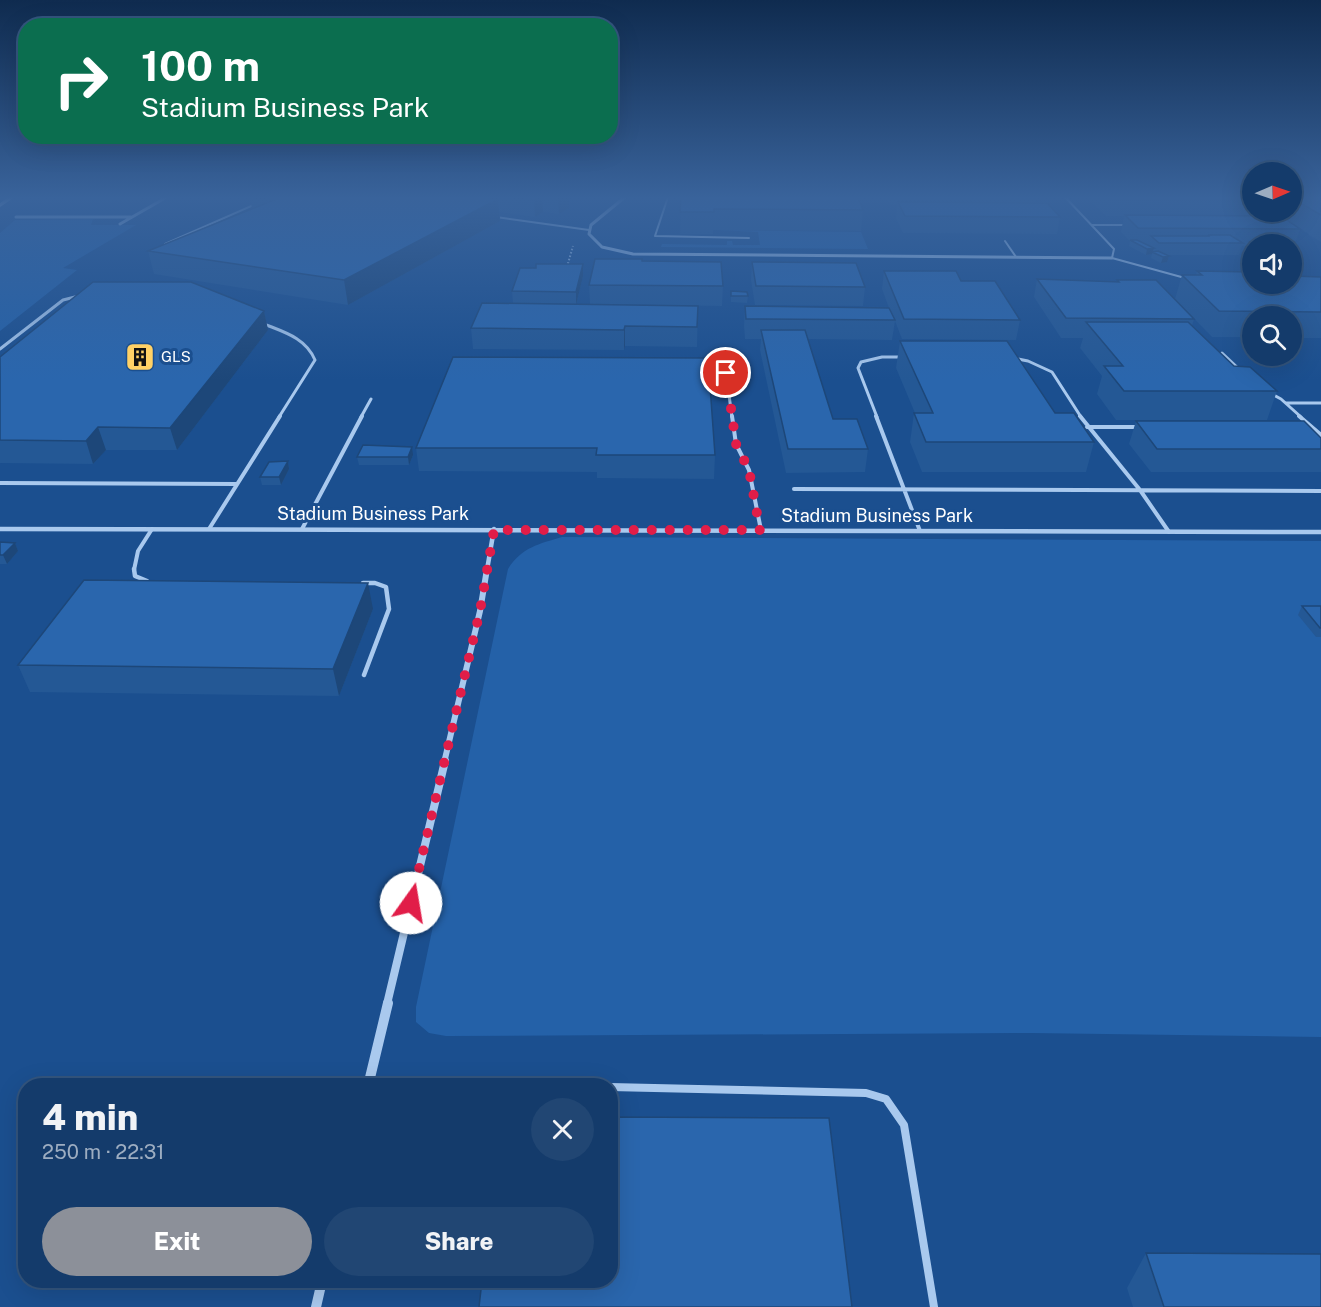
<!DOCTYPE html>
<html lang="en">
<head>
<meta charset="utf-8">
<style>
  :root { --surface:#143b6b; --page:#214673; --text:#f1f3f6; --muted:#9dadc1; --line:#33557e; --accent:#8c9099 }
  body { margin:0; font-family:"Public Sans",sans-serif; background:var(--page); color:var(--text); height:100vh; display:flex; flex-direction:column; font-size:22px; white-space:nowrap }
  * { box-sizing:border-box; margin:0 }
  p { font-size:20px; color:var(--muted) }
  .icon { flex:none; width:33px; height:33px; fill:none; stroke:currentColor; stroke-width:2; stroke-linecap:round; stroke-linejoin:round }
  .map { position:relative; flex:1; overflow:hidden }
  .panel { position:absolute; left:18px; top:1078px; width:600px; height:210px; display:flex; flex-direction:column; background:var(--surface); border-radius:24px; box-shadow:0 6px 24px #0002,0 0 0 2px var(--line) }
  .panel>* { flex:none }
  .guide { position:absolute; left:18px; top:18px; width:600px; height:126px; border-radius:24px; box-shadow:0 6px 24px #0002,0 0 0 2px var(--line); background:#0b6e4f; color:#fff; overflow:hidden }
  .needle { width:39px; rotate:88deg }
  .buttons { position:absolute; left:1242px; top:162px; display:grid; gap:12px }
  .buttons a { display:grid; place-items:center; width:60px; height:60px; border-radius:50%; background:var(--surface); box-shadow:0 6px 24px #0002,0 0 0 2px var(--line); font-size:30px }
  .pin { position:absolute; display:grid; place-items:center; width:51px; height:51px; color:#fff; margin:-26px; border:3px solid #fff; border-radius:50%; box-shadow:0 2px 6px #0007 }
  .me { position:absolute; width:66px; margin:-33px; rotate:13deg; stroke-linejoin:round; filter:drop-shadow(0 0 4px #0008) }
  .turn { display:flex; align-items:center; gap:21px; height:126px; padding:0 24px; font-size:27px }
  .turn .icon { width:78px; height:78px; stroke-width:2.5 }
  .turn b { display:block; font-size:42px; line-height:51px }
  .round { display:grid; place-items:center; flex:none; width:63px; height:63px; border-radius:32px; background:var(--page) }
  .summary { display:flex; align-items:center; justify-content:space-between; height:102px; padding:0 24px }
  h1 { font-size:36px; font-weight:800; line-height:45px }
  .button { display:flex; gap:12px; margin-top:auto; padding:12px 24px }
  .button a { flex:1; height:69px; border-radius:36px; background:var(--accent); color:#fff; font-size:24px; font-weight:800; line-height:69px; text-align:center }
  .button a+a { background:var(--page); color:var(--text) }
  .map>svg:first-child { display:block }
  .green { fill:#2461a8 }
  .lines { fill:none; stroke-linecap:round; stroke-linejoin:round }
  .path { stroke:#a9c9ee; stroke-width:2; stroke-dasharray:1.5 2; stroke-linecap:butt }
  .lane-far4 { stroke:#a9c9ee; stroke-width:2 }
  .lane-far3 { stroke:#a9c9ee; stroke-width:3 }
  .lane-far2 { stroke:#a9c9ee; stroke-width:4 }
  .lane-far1 { stroke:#a9c9ee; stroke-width:4.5 }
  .lane { stroke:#a9c9ee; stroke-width:8 }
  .street-far4 { stroke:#a9c9ee; stroke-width:3 }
  .street-far3 { stroke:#a9c9ee; stroke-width:4.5 }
  .street-far2 { stroke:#a9c9ee; stroke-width:6 }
  .street-far1 { stroke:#a9c9ee; stroke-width:8 }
  .street { stroke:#a9c9ee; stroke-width:10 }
  .secondary { fill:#d6e6fa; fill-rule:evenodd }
  .wall { fill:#245895 }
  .shaded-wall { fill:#1d4779 }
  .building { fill:#2a66ad; stroke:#1d4779; stroke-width:1.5 }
  .route { stroke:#e11d48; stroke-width:10; stroke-dasharray:0 18 }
  .labels { text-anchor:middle; stroke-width:6; stroke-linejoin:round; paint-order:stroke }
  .far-poi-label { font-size:15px; fill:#fff; stroke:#1b4f8f; text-anchor:start }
  .street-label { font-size:18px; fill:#fff; stroke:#1b4f8f }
</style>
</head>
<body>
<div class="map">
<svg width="1321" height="1307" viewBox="0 0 1321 1307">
  <rect width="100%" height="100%" fill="#1b4f8f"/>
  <path class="green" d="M 93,219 L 91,225 L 136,225 L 63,268 L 77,270 L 0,331 L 0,233 L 15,220 Z
    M 717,230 L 861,232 L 868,249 L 661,247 L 662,244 L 727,245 L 727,241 L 732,241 L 733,245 L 760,245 L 758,232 Z
    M 562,537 L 1321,541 L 1321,1037 L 1031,1033 L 446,1036 L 429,1033 L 416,1022 L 416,1007 L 508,569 C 522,547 539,544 562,537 Z"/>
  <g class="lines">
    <path class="path" d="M 567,267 L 573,246"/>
    <path class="lane-far4" d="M 668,197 L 655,236 L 749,238
      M 1065,197 L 1114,249 L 1112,258 L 1185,278
      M 496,217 L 589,230
      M 1092,225 L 1126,225
      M 1005,241 L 1016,257
      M 165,244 L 256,204"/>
    <path class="lane-far3" d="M 264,324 C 284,332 306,338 315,360 L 279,417
      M 0,349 L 63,300 L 79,296
      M 1222,353 L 1240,370
      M 1013,358 L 1028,361 L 1052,372 L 1081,417
      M 703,368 L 716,368 L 726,373 L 732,417
      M 1270,393 L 1281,399 L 1301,417
      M 1286,403 L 1321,403
      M 361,417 L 371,399
      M 877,417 L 858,368 L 861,362 L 882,357 L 902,357"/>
    <path class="lane-far2" d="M 732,416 L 736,444 L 749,470 L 761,530
      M 876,416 L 920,531
      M 1080,416 L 1140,490 L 1169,532
      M 1299,416 L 1321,435
      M 1087,427 L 1139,427
      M 0,483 L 237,484
      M 794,489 L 1321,491
      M 209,529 L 280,416
      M 302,529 L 362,416
      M 134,570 L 138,551 L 152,529"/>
    <path class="lane-far1" d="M 134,569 L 135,576 L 147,581
      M 363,583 L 375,583 L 386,587 L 389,609 L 364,675"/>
    <path class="lane" d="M 369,1082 L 544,1086
      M 610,1087 L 866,1093 L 886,1099 L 904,1125 L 934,1307"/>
    <path class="street-far4" d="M 625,197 L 591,225 L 589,234 L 602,247 L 633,254 L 1112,258
      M 16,217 L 131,217
      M 120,224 L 167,197"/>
    <path class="street-far3" d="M 0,529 L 1321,532
      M 487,570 L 494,529"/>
    <path class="street-far2" d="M 444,763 L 480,611 L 487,569"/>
    <path class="street-far1" d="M 387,1004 L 445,761"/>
    <path class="street" d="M 368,1086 L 388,1003
      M 316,1307 L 322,1281"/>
    <path class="secondary" d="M 9,197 L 15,197 L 0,207 L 0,203 Z"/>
  </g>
  <path class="wall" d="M 63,197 L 148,197 L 141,202 L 63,199 Z
    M 250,197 L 569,197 L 569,208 L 559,214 L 543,212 L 535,217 L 500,212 L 500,221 L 348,305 L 154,274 L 148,251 L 252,209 Z
    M 681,197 L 863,210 L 861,231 L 713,230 L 713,234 L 680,234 Z
    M 886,197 L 1036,197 L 1035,203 L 1060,217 L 1057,234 L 903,233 L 896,218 L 897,205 L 890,205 Z
    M 1086,197 L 1252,197 L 1252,212 L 1256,212 L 1254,216 L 1280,216 L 1272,212 L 1292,212 L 1292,197 L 1321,197 L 1321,242 L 1287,221 L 1300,229 L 1294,246 L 1292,246 L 1292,244 L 1252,244 L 1252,246 L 1242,246 L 1239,255 L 1166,255 L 1169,256 L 1167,262 L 1161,263 L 1151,258 L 1152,254 L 1146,255 L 1129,246 L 1130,241 L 1121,232 L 1124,216 L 1106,216 Z
    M 642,261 L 723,286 L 722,306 L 590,304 L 589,285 Z
    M 752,262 L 865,287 L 863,306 L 755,305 L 751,280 Z
    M 884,271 L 961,281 L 1020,320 L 1016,340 L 902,339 L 895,321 L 892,340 L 808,339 L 833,419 L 868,449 L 865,472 L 786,473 L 760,350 L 761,339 L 745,339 L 744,326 L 745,306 L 889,308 L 882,289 Z
    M 1197,271 L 1252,284 L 1321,277 L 1321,338 L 1292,338 L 1292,316 L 1252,316 L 1252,337 L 1212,337 L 1175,299 L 1182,275 L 1196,275 Z
    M 583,276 L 576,305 L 698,306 L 697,347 L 625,346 L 624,350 L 473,349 L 471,328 L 513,304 L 512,291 Z
    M 1037,279 L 1117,282 L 1117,280 L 1194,319 L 1192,326 L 1234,366 L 1277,391 L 1267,420 L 1116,420 L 1097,394 L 1102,376 L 1080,348 L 1083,338 L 1061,338 L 1034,297 Z
    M 731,291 L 748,296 L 747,303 L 731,302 Z
    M 264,311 L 268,330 L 177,450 L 106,450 L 93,464 L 0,463 L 0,357 Z
    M 900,341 L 1055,413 L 1094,442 L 1086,472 L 922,472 L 910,442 L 914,413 L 915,413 L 896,368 Z
    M 453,357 L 715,455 L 714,479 L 597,478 L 597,472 L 419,471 L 416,448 Z
    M 1136,421 L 1321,438 L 1321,472 L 1151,472 L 1129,444 Z
    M 413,455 L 409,465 L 359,465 L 357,457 Z
    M 288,461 L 289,469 L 281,485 L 262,485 L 260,477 Z
    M 0,542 L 15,543 L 18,551 L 7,564 L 0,564 Z
    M 1302,606 L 1321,606 L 1321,637 L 1316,637 L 1298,615 Z
    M 373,609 L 339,696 L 30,692 L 18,665 Z
    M 1146,1253 L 1321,1307 L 1133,1307 L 1127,1288 Z"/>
  <path class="shaded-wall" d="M 140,197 L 148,197 L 141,202 Z
    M 540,197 L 542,197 L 543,212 L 535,217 L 534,200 Z
    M 556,197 L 569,197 L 569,208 L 559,214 L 558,198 Z
    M 498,199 L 500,221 L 348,305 L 344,280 Z
    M 1154,248 L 1152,254 L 1146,255 L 1147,249 Z
    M 1169,256 L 1167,262 L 1161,263 L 1163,257 Z
    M 583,264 L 583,276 L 576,305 L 576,292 Z
    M 264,311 L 268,330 L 177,450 L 170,428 Z
    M 625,326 L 625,346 L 624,350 L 624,330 Z
    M 98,427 L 106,450 L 93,464 L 86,441 Z
    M 412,447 L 413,455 L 409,465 L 408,457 Z
    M 288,461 L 289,469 L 281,485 L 279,477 Z
    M 15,543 L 18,551 L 7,564 L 3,555 Z
    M 368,583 L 373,609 L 339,696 L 333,669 Z"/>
  <path class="building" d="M 250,197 L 480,197 L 498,199 L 344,280 L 148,251 L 274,200 Z
    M 509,197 L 540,197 L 534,200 Z
    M 681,197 L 858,197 L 863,210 L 714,209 L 714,212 L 680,212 Z
    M 1107,197 L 1252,197 L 1252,201 L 1110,200 Z
    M 1292,197 L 1321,197 L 1321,215 L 1292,198 Z
    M 898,202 L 1047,203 L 1060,217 L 905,216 Z
    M 1125,215 L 1281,216 L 1300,229 L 1138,228 Z
    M 1208,235 L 1230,235 L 1243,243 L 1159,243 L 1151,236 L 1210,236 Z
    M 1130,240 L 1137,240 L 1154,248 L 1147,249 Z
    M 1158,251 L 1169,256 L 1163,257 L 1152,252 Z
    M 595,259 L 642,259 L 642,261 L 721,262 L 723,286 L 589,285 Z
    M 752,262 L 856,263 L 865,287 L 756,286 Z
    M 536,264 L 583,264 L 576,292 L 512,291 L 520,268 L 536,268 Z
    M 884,271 L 956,271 L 961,281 L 995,281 L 1020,320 L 904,319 Z
    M 1197,271 L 1252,272 L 1252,284 L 1292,284 L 1292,276 L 1321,277 L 1321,312 L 1219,311 L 1182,275 L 1202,275 Z
    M 1037,279 L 1119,282 L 1117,280 L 1156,280 L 1194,319 L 1066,318 Z
    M 93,282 L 191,282 L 264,311 L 170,428 L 98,427 L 86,441 L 0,440 L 0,357 Z
    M 731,291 L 747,292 L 748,296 L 731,296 Z
    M 482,303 L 698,306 L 697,327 L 625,326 L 624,330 L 471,328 Z
    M 745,306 L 889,308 L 895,320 L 746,319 Z
    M 1086,322 L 1188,322 L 1234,366 L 1250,367 L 1277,391 L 1124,391 L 1104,366 L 1123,366 Z
    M 761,330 L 805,330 L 833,419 L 857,419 L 868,449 L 788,449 Z
    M 900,341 L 1007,341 L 1055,413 L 1074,413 L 1094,442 L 926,442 L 914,413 L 933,413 Z
    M 453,357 L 708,358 L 715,455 L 596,455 L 597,448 L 416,448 Z
    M 1136,421 L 1304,421 L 1321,438 L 1321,449 L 1157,449 Z
    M 363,445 L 412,447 L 408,457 L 357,457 Z
    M 288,461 L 279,477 L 260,477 L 269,462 Z
    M 0,542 L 15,543 L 3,555 L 0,555 Z
    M 84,580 L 368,583 L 333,669 L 18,665 Z
    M 1302,606 L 1321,606 L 1321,628 L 1320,628 Z
    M 610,1117 L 829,1118 L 852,1307 L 479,1307 L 482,1281 L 610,1281 Z
    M 1146,1253 L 1321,1254 L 1321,1307 L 1164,1307 Z"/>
  <linearGradient id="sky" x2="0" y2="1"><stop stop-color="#0f2b4f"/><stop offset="0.52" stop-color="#39639b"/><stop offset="1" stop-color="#39639b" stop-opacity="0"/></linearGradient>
  <rect width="1321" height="380" fill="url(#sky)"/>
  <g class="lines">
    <path class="route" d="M 411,903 L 480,611 L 494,530 L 760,530 L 749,470 L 736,444 L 726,373"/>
  </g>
  <defs>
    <g id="building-square" transform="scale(1.5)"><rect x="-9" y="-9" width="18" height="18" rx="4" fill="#ffd166" stroke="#1b4f8f"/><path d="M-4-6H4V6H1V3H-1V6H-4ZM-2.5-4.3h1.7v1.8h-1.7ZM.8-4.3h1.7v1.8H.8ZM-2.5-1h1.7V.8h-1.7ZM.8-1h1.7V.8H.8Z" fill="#111"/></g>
  </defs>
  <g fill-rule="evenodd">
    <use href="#building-square" x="140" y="357"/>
  </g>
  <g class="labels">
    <g class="far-poi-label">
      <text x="161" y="362">GLS</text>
    </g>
    <g class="street-label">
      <text x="373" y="520">Stadium Business Park</text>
      <text x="877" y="522">Stadium Business Park</text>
    </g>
  </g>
</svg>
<div class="buttons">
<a><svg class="needle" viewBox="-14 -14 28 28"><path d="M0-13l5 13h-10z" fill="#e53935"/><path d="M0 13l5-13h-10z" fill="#9dadc1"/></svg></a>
<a><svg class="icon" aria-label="sound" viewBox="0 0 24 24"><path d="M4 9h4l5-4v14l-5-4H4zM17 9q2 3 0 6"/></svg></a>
<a><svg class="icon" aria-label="search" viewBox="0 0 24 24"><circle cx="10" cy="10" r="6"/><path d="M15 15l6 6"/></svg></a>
</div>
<div class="pin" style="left:726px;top:373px;background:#d93025"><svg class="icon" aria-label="arrive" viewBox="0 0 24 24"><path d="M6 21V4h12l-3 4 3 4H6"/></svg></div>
<svg class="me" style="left:411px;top:903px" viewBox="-20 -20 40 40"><circle r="19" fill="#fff"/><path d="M0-13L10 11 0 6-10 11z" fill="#e11d48"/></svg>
<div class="guide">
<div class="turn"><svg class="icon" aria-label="right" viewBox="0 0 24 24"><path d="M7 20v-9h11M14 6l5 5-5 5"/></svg><div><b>100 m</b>Stadium Business Park</div></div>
</div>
<section class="panel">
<div class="summary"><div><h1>4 min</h1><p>250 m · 22:31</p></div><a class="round"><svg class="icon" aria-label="close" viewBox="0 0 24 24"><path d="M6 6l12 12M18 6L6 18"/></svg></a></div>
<div class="button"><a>Exit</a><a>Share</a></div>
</section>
</div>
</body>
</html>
